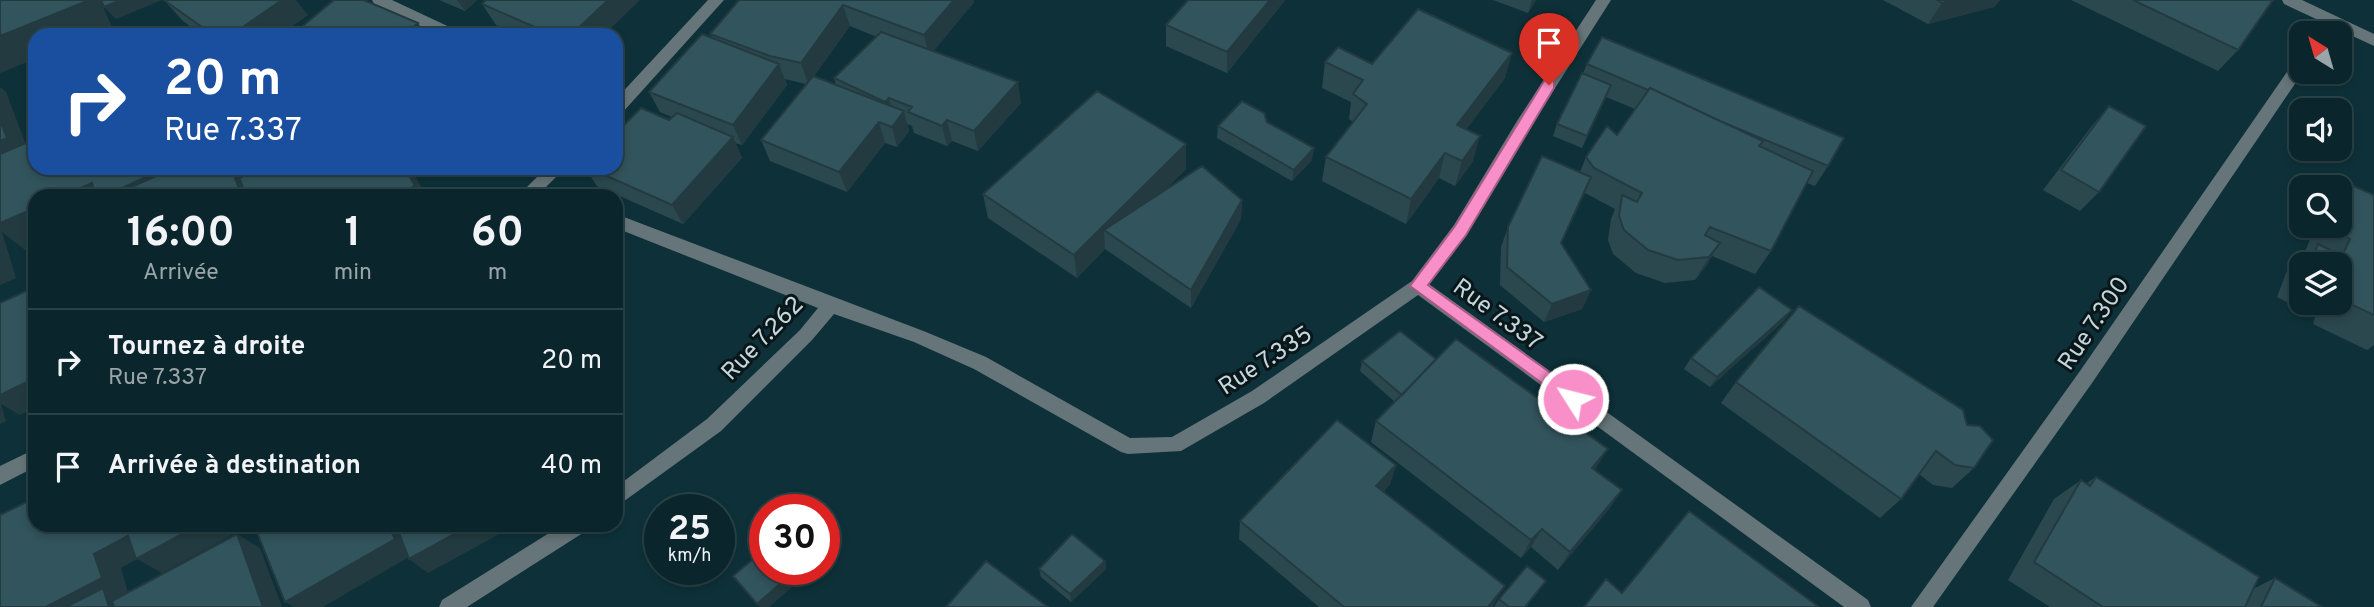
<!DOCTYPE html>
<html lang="fr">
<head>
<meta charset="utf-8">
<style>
  :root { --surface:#0a252b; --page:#132d33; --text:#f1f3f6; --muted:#99a5a9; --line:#2a4247 }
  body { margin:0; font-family:Overpass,sans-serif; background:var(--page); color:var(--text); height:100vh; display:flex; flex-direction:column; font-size:26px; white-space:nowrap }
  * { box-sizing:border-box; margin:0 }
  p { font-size:23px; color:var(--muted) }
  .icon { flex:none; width:38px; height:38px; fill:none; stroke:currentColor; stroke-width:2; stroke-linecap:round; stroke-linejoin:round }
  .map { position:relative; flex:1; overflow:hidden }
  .panel { position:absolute; left:28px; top:189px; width:595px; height:343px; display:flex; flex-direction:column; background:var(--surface); border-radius:21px; box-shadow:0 4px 10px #0003,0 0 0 2px var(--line) }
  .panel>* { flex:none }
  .hud { position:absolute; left:28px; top:28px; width:595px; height:147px; border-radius:21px; box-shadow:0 4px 10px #0003,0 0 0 2px var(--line); background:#1a4fa0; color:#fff; overflow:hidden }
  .needle { width:46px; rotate:323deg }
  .controls { position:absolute; left:2289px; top:21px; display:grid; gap:14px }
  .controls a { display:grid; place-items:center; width:63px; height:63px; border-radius:14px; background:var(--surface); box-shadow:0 4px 10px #0003,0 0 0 2px var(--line); font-size:35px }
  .speed { position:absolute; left:644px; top:494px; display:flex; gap:14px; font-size:35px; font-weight:700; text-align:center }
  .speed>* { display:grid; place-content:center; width:91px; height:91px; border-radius:50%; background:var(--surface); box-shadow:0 4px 10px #0003,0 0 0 2px var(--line); line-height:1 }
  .speed small { font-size:18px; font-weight:400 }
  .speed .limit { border:10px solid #d22; background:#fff; color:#111 }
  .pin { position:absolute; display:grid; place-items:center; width:60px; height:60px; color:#fff; margin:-72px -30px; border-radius:50% 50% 50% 0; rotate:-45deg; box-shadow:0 0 7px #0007 }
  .pin .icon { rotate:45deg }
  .me { position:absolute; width:77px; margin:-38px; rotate:306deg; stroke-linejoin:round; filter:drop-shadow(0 0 5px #0008) }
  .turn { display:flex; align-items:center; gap:24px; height:147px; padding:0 21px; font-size:32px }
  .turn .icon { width:91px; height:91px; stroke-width:2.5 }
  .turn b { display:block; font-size:49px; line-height:60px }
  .eta { display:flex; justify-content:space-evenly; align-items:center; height:119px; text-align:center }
  .eta b { font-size:42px; font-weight:700; line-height:49px }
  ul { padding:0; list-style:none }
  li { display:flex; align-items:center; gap:21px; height:105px; padding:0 21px; border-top:2px solid var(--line) }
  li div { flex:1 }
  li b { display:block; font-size:26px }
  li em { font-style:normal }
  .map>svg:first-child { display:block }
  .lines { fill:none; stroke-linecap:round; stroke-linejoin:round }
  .minor { fill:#667579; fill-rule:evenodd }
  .wall { fill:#2b484f; fill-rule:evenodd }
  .shaded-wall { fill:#233b40 }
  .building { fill:#32545c; stroke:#233b40; stroke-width:2 }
  .route { fill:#f98fc9; stroke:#a25d83; stroke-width:2 }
  .labels { text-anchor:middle; stroke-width:6; stroke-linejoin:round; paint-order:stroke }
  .street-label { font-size:24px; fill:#c5d7dc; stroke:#09171a }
</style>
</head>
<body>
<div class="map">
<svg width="2374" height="607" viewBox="0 0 2374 607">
  <rect width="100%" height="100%" fill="#0e3139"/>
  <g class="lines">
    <path class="minor" d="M 372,0 L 392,0 L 458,31 L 461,35 L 439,35 L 374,4 Z
      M 708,0 L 724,0 L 622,113 L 616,115 L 616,99 Z
      M 1596,0 L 1611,0 L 1529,129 L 1466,235 L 1429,284 L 1868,600 L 1871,607 L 1844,607 L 1418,295 L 1264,403 L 1181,451 L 1128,454 L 1121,452 L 974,369 L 914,342 L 834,314 L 812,340 L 721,431 L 616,507 L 616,487 L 707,419 L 800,330 L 818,308 L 616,228 L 616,214 L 926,332 L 986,357 L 1130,438 L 1172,437 L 1252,391 L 1412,281 L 1454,225 L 1517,121 Z
      M 2282,0 L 2302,0 L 2374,34 L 2374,46 L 2284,4 Z
      M 2301,57 L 2303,72 L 2092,383 L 1933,607 L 1911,607 L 2080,371 L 2296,59 Z
      M 546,168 L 565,168 L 537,196 L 518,196 Z
      M 35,449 L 35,467 L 0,485 L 0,466 Z
      M 562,525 L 589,525 L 586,531 L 467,607 L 439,607 L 442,600 Z"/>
  </g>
  <path class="wall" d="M 164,0 L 308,15 L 279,35 L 202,35 L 183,21 Z
    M 439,0 L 477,0 L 465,11 Z
    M 739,0 L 974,0 L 974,2 L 933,51 L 1021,103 L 978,151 L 952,141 L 947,146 L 914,133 L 912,126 L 907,124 L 909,131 L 897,147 L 885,143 L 847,192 L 770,161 L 761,140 L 806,84 L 785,79 L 787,85 L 742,145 L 735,143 L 742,158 L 683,224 L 597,186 L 585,168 L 616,168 L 672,117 L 660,112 L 649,92 L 712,38 L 710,34 ZM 850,26 L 877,37 L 834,78 L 836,85 L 814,76 Z
    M 1285,0 L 1227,73 L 1166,46 L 1166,25 Z
    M 1493,0 L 1536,0 L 1528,13 Z
    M 1883,0 L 2000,0 L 1994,7 L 1928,24 Z
    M 2071,0 L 2273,0 L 2238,50 L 2218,71 Z
    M 482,4 L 604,35 L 518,35 L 496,25 Z
    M 1325,62 L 1372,64 L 1505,78 L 1466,129 L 1473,161 L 1455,186 L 1439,178 L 1406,224 L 1322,181 L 1326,157 L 1353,122 L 1349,119 L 1351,102 L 1322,88 Z
    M 1587,64 L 1828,166 L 1815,186 L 1807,183 L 1771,251 L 1755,274 L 1712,256 L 1706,266 L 1695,280 L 1665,283 L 1636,273 L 1613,254 L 1608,240 L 1611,219 L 1615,209 L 1585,193 L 1561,243 L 1591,290 L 1582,309 L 1544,322 L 1500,285 L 1501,247 L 1508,227 L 1580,172 L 1586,157 L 1617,135 L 1635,109 L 1606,97 L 1582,148 L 1553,136 L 1557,124 L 1583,73 Z
    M 2109,106 L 2099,192 L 2080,211 L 2043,190 L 2091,127 Z
    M 1267,122 L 1312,160 L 1292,181 L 1217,138 L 1218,126 Z
    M 1186,169 L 1163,192 L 1242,200 L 1241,219 L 1191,308 L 1105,249 L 1077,278 L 988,218 L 983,194 Z
    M 2351,185 L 2374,195 L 2374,345 L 2367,350 L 2313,324 L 2315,317 L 2277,297 L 2288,268 L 2304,255 L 2315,226 L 2340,226 L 2340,194 ZM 2301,264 L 2340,264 L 2340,303 L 2301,303 Z
    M 1784,321 L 1710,387 L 1684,369 L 1691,358 Z
    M 1436,359 L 1595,470 L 1622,490 L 1609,509 L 1558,570 L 1531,547 L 1521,558 L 1371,442 L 1376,421 L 1395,402 L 1360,371 L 1362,361 Z
    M 1736,382 L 1967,425 L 1974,468 L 1952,488 L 1933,485 L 1919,474 L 1901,499 L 1880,518 L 1721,403 Z
    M 1396,465 L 1390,484 L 1384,491 L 1495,603 L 1492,607 L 1319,607 L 1239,539 L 1240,521 Z
    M 2096,477 L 2253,589 L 2275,578 L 2322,607 L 2050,607 L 2008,580 L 2054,499 L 2081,480 L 2087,483 Z
    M 1105,561 L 1106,569 L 1071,602 L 1041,577 L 1039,569 Z
    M 1546,581 L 1526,607 L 1494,607 L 1499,599 Z"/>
  <path class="shaded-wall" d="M 87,0 L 100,0 L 112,27 L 94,35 L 35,35 L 35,59 L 0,73 L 0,36 Z
    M 121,0 L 162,0 L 116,19 L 104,7 Z
    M 282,0 L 296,0 L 308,15 L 279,35 L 231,35 Z
    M 457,0 L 477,0 L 465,11 Z
    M 608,0 L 640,0 L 604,35 L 571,35 Z
    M 954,0 L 974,0 L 974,2 L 929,57 L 924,35 Z
    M 1270,0 L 1285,0 L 1227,73 L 1227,52 Z
    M 1532,0 L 1536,0 L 1528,13 Z
    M 1953,0 L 2000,0 L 1994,7 L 1928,24 L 1942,3 Z
    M 843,5 L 850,26 L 808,84 L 801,63 Z
    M 418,23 L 426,35 L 404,35 Z
    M 1512,53 L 1505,78 L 1451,150 L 1457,125 Z
    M 779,64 L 787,85 L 742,145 L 733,125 Z
    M 1018,82 L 1021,103 L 978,151 L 974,131 Z
    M 1611,85 L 1606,98 L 1582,148 L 1587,136 Z
    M 0,87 L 6,92 L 31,158 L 0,172 Z
    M 889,98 L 894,119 L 891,123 L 885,102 Z
    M 904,111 L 909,131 L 897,147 L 892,127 Z
    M 947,120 L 952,141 L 947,146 L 942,126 Z
    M 879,122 L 885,143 L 847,192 L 839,172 Z
    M 1480,136 L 1473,161 L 1455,186 L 1462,161 Z
    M 733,137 L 742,158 L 683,224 L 672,205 Z
    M 1186,144 L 1186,169 L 1116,239 L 1104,230 L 1105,249 L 1077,278 L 1074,255 Z
    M 1314,148 L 1312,160 L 1292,181 L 1294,170 Z
    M 1445,153 L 1439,178 L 1406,224 L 1411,199 Z
    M 166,168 L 252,168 L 246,171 L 256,196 L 115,196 L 113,192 Z
    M 405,168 L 411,168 L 426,196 L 393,196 Z
    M 1591,177 L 1583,197 L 1553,262 L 1561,243 Z
    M 92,183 L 107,196 L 62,196 Z
    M 1242,200 L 1241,219 L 1191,308 L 1191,290 Z
    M 35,208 L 35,245 L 25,250 L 2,232 L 16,278 L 0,285 L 0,223 Z
    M 1720,243 L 1706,266 L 1695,280 L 1709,257 Z
    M 1591,290 L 1582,309 L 1544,322 L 1552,304 Z
    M 1792,310 L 1784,321 L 1710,387 L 1717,377 Z
    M 35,378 L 35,408 L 20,415 L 1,404 L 6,421 L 0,424 L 0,395 Z
    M 1608,449 L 1596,468 L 1581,487 L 1592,468 Z
    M 1396,465 L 1390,484 L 1371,505 L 1376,486 Z
    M 1622,490 L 1609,509 L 1558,570 L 1570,552 Z
    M 199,525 L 250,525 L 162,573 L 137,559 L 121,568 L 132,607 L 46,607 L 94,554 L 128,536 Z
    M 388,525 L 401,525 L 414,554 L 323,607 L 294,607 L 285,602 Z
    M 471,525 L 516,525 L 428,573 L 409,559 Z
    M 1542,529 L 1531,547 L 1521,558 L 1531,540 Z
    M 237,534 L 260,548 L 282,607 L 263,607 Z
    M 824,546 L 830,554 L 824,559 Z
    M 1105,561 L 1106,569 L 1071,602 L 1070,594 Z
    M 797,569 L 813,569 L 769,607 L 760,607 L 757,604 Z
    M 1505,586 L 1492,607 L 1488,607 Z"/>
  <path class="building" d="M 0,0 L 87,0 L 87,1 L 0,36 Z
    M 101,0 L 121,0 L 104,7 Z
    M 164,0 L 282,0 L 231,35 L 213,35 Z
    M 334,0 L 364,0 L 418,23 L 404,35 L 292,35 Z
    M 486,0 L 608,0 L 571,35 L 553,35 L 482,4 Z
    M 739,0 L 954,0 L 924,35 L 843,5 L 801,63 L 770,56 L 710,34 Z
    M 1188,0 L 1270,0 L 1227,52 L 1166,25 Z
    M 1937,0 L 1953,0 L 1942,3 Z
    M 2133,0 L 2273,0 L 2238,50 Z
    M 1418,9 L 1512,53 L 1457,125 L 1480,136 L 1462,161 L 1445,153 L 1411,199 L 1326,157 L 1367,104 L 1353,94 L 1363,80 L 1325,62 L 1338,47 L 1372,64 Z
    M 881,32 L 1018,82 L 974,131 L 947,120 L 942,126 L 908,112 L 912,107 L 889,98 L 885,102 L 834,78 Z
    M 702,34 L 779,64 L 733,125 L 649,92 Z
    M 1602,37 L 1844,138 L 1828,166 L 1720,121 L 1650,88 L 1648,90 L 1587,64 Z
    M 1582,73 L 1611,85 L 1587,136 L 1557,124 Z
    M 813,76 L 904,111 L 892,127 L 879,122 L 839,172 L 761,140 Z
    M 1650,88 L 1763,141 L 1759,146 L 1813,171 L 1771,251 L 1710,227 L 1705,235 L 1720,243 L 1709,257 L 1678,260 L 1648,250 L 1624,230 L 1619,216 L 1622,195 L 1637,202 L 1642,193 L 1594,168 L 1586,157 L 1607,126 L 1617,135 Z
    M 1097,91 L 1186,144 L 1074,255 L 983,194 Z
    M 1242,101 L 1264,113 L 1267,122 L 1314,148 L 1294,170 L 1218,126 Z
    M 2109,106 L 2146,126 L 2099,192 L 2061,170 Z
    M 641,108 L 669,120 L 677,113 L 733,137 L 672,205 L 589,168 L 616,168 L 616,133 Z
    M 0,120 L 7,138 L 0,141 Z
    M 35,139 L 35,168 L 166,168 L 113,192 L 114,195 L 174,168 L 231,168 L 242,196 L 81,196 L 80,193 L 93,187 L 92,183 L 62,196 L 35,196 L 35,208 L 0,223 L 0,154 Z
    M 1542,156 L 1591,177 L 1561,243 L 1591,290 L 1552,304 L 1507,267 L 1508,227 Z
    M 1202,166 L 1242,200 L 1191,290 L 1104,230 Z
    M 261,168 L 405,168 L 415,186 L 393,196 L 247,196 L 239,178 Z
    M 2351,185 L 2374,195 L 2374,315 L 2344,301 L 2347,294 L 2340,291 L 2340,264 L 2310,264 L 2318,244 L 2342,256 L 2350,239 L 2333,231 L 2335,226 L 2340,226 L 2340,214 Z
    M 35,287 L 35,378 L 0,395 L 0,303 Z
    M 1759,287 L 1792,310 L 1717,377 L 1691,358 Z
    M 1799,306 L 1963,410 L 1967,425 L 1980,426 L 1993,440 L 1974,468 L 1955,465 L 1936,451 L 1901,499 L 1736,382 Z
    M 1400,331 L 1436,359 L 1402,395 L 1362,361 Z
    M 1456,339 L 1608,449 L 1592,468 L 1622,490 L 1570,552 L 1542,529 L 1531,540 L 1376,421 Z
    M 1337,420 L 1396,465 L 1376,486 L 1505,586 L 1488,607 L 1344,607 L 1240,521 Z
    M 2096,477 L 2259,577 L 2245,607 L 2103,607 L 2034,562 L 2081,480 L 2090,486 Z
    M 35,498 L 35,525 L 199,525 L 136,559 L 128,536 L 94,554 L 102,578 L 46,607 L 0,607 L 0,515 Z
    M 1689,511 L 1819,607 L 1584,607 L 1606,579 L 1622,593 Z
    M 254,525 L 388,525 L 395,539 L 285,602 Z
    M 396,525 L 471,525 L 409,559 Z
    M 237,534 L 263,607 L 114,607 L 112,601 Z
    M 1072,534 L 1105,561 L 1070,594 L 1039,569 Z
    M 765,549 L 765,569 L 797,569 L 757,604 L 733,576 Z
    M 986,561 L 1048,607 L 946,607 Z
    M 1527,566 L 1546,581 L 1525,607 L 1509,607 L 1499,599 Z
    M 2275,578 L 2322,607 L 2261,607 Z
    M 103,588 L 109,607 L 66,607 Z"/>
  <path class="route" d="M 1549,79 L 1554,81 L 1554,88 L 1466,235 L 1428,285 L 1579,393 L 1581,399 L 1573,406 L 1410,286 L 1455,226 L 1544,81 Z"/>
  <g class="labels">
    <g class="street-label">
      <text transform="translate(1498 314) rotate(36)" y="8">Rue 7.337</text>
      <text transform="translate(2093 323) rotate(-56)" y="8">Rue 7.300</text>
      <text transform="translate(762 338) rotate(-46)" y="8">Rue 7.262</text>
      <text transform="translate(1265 360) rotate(-33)" y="8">Rue 7.335</text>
    </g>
  </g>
</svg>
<div class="controls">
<a><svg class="needle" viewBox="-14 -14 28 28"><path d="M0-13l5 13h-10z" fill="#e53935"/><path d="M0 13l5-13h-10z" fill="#99a5a9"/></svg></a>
<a><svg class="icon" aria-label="sound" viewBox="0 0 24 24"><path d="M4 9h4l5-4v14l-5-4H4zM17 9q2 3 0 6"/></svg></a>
<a><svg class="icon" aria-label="search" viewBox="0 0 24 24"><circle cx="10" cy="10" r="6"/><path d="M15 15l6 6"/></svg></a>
<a><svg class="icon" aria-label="layers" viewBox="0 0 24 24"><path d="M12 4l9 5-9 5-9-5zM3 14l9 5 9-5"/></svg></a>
</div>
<div class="speed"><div>25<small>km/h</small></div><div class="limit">30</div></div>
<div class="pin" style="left:1549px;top:85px;background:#d93025"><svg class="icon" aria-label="arrive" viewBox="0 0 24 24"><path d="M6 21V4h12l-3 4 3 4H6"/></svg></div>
<svg class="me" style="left:1573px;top:399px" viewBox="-20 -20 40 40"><circle r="17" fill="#f98fc9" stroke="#fff" stroke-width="3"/><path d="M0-11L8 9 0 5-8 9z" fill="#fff"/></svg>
<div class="hud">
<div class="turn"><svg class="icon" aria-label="right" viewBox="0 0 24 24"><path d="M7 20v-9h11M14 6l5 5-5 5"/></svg><div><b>20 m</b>Rue 7.337</div></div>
</div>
<section class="panel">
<div class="eta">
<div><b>16:00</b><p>Arrivée</p></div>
<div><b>1</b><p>min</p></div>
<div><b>60</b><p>m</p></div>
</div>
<ul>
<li><svg class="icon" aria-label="right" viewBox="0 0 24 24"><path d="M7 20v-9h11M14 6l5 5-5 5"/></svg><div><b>Tournez à droite</b><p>Rue 7.337</p></div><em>20 m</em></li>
<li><svg class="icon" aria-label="arrive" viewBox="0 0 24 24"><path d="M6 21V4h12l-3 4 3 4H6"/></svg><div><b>Arrivée à destination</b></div><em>40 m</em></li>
</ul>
</section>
</div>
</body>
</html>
